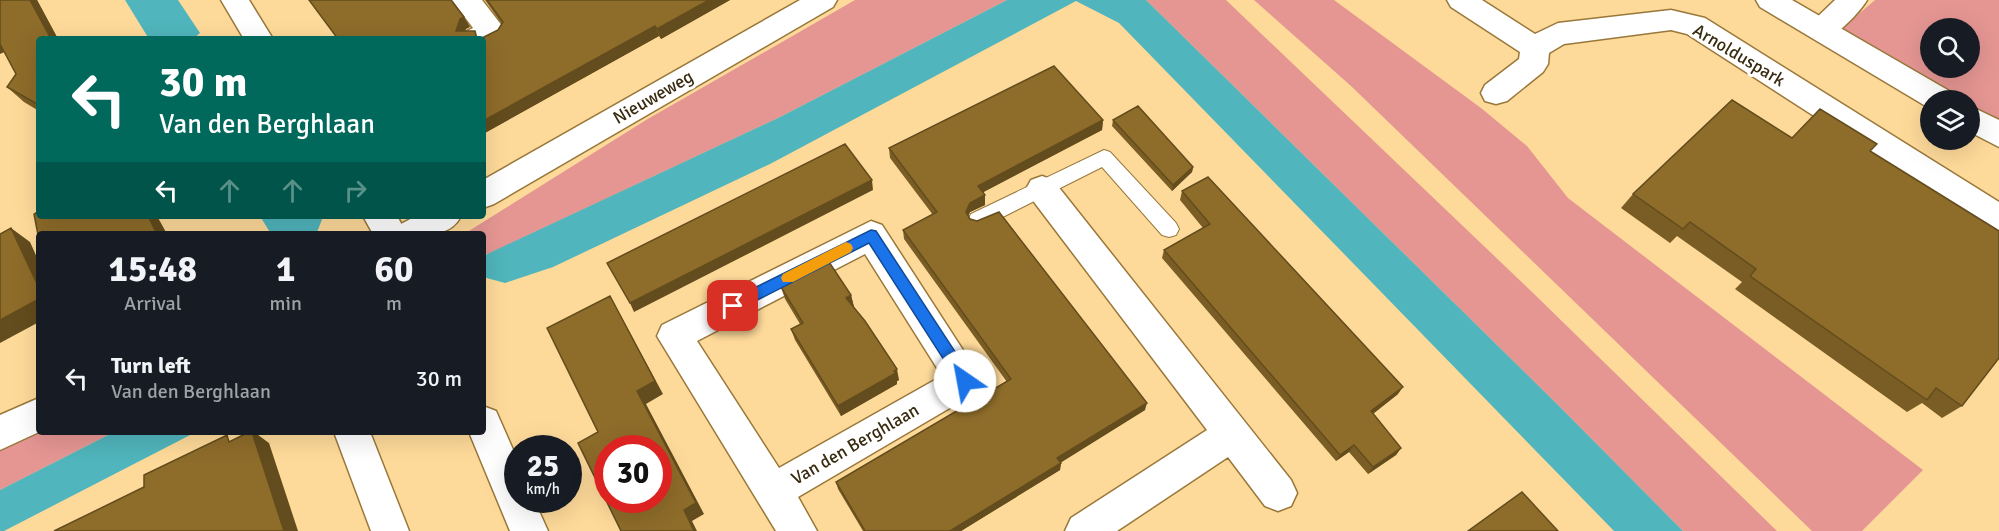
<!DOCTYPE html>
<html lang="en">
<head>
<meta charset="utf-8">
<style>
  :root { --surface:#171b24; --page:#20242c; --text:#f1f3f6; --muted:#9ea1a6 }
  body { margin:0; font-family:Signika,sans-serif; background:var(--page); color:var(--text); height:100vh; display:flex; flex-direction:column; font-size:22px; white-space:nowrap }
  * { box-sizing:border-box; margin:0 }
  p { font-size:20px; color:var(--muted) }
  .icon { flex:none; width:33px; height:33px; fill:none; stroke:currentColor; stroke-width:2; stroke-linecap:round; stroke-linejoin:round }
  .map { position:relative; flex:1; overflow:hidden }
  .details { position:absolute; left:36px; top:231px; width:450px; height:204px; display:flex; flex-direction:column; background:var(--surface); border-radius:6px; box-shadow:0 6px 24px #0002 }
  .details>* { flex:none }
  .hud { position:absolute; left:36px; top:36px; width:450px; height:183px; border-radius:6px; box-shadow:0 6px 24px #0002; background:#00695c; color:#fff; overflow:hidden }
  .tools { position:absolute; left:1920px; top:18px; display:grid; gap:12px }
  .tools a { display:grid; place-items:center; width:60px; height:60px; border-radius:50%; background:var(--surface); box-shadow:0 6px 24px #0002; font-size:30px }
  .speed { position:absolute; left:504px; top:435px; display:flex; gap:12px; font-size:30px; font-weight:700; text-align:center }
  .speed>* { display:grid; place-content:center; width:78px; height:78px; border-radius:50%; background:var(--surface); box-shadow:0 6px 24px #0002; line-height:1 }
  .speed small { font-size:15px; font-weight:400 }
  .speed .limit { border:9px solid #d22; background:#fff; color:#111 }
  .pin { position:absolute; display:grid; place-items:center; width:51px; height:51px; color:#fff; margin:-26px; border-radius:12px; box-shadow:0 3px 9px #0006 }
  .me { position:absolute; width:66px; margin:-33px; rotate:327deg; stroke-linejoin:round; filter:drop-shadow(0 0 4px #0008) }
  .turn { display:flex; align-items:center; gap:21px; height:126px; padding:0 24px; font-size:27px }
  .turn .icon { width:78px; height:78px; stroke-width:2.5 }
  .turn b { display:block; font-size:42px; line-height:51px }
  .lanes { display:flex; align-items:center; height:57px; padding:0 24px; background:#0003; justify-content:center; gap:30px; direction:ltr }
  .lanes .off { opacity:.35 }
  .eta { display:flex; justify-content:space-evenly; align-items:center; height:102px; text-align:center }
  .eta b { font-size:36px; font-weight:700; line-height:42px }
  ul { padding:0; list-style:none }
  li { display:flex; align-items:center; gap:18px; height:90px; padding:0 24px }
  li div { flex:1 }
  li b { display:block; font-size:22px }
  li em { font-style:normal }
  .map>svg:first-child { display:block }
  .green { fill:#e59693; fill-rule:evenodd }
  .water { fill:#50b5bc }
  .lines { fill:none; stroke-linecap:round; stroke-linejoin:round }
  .service-casing { stroke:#99783a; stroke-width:2 }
  .minor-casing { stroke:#99783a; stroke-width:3 }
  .tertiary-casing { stroke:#99783a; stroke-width:3 }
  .service { fill:#fff; fill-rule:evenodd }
  .minor { fill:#fff; fill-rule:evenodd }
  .tertiary { fill:#fff; fill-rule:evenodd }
  .wall { fill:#7a5d24 }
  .shaded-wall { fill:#634c1d }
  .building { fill:#8e6c2a; stroke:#634c1d; stroke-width:1.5; fill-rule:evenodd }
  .route { fill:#1a73e8; stroke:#114b97; stroke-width:1.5 }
  .slow { fill:#f59e0b }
  .labels { text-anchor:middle; stroke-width:6; stroke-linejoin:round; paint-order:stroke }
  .street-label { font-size:18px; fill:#382b10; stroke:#fff }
</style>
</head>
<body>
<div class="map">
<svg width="1999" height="531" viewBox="0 0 1999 531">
  <rect width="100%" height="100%" fill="#feda9a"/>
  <path class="green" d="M 855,0 L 1007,0 L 780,117 L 488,254 L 483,253 L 483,234 L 464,234 L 646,120 Z
    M 1146,0 L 1226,0 L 1530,290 L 1777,531 L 1683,531 L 1559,406 Z
    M 1254,0 L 1334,0 L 1481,108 L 1527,146 L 1568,198 L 1923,470 L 1862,531 L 1812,531 L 1351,86 Z
    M 1875,0 L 1999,0 L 1999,127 L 1970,110 L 1970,100 L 1953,100 L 1836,33 ZM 1930,28 L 1970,28 L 1970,68 L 1930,68 Z
    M 39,432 L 114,432 L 0,490 L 0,446 Z"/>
  <path class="water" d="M 125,0 L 178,0 L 200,33 L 193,39 L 149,39 Z
    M 1007,0 L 1146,0 L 1559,406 L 1683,531 L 1614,531 L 1119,23 L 1076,1 L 770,164 L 553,267 L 505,283 L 483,277 L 483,256 L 780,117 Z
    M 260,216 L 322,216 L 323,217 L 317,232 L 313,234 L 271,234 Z
    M 114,432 L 196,432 L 4,531 L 0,531 L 0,490 Z"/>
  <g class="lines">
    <g class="service-casing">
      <path id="service" d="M 1104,150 L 1110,152 L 1176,223 L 1179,229 L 1176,235 L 1169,237 L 1162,235 L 1102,167 L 985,226 L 978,228 L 971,226 L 968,220 L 971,214 Z"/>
    </g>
    <g class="minor-casing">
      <path id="minor" d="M 221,0 L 249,0 L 273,39 L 244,39 Z
        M 452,0 L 482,0 L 506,31 L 502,38 L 483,48 L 483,39 L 463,39 L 467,31 L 473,28 Z
        M 1447,0 L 1482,0 L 1535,34 L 1558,23 L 1671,10 L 1705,18 L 1999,202 L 1999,232 L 1988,228 L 1687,34 L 1671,30 L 1564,44 L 1549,53 L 1548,64 L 1543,72 L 1507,101 L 1496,104 L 1485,101 L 1481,93 L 1485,85 L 1519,59 L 1520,52 L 1451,7 Z
        M 1835,0 L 1867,0 C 1861,11 1833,41 1820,40 C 1817,40 1814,38 1811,37 L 1807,30 L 1811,23 Z
        M 1042,176 L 1053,180 L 1291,480 L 1297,493 L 1291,506 L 1278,511 L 1265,506 L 1228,457 L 1117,531 L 1065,531 L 1071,518 L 1207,430 L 1031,198 L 1026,189 L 1031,180 Z
        M 363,216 L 397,216 L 407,234 L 373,234 Z
        M 871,221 L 882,225 L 983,381 L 977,392 L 798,497 L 817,531 L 776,531 L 657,336 L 662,325 ZM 865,254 L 942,376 L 779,468 L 697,341 Z
        M 483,406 L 496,411 L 518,461 L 518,500 L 534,500 L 548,531 L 510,531 L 469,432 L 483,432 Z
        M 334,432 L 370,432 L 409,531 L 371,531 Z"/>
    </g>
    <g class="tertiary-casing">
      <path id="tertiary" d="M 800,0 L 837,0 L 833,7 L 494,204 L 483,208 L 483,180 Z
        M 1756,0 L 1792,0 L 1951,92 L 1955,100 L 1930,100 L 1929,108 L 1760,7 Z
        M 1970,106 L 1999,120 L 1999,147 L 1970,132 Z
        M 416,216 L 461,216 C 449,240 419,234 396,234 L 401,224 Z
        M 39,398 L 39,432 L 0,450 L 0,415 Z"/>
    </g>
    <use href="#service" class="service"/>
    <use href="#minor" class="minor"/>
    <use href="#tertiary" class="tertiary"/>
  </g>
  <path class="wall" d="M 0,0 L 37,0 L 58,39 L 39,39 L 39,111 L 24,102 L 7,87 L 16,74 L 4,52 Z
    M 485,0 L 730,0 L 661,39 L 659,36 L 483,134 L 483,39 L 498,30 L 502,24 Z
    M 1103,120 L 1102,130 L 983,192 L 985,195 L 985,205 L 970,212 L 968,216 L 1145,410 L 1061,462 L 1060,470 L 961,531 L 863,531 L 838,489 L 836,482 L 1007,382 L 904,239 L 903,230 L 933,215 L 890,158 L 889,148 Z
    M 1113,120 L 1193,167 L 1192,172 L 1172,191 L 1112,126 Z
    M 1792,138 L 1870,151 L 1962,406 L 1942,418 L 1922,403 L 1907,412 L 1735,289 L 1742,282 L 1677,236 L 1670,243 L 1621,208 L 1633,194 Z
    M 1182,191 L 1398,394 L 1373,414 L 1401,448 L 1396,455 L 1368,474 L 1349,452 L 1336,461 L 1162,258 L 1164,250 L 1203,228 L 1180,200 Z
    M 781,287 L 851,295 L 854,307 L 899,380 L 897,381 L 897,384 L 841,416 L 795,340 L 791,329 L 800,324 L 785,299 Z"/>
  <path class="shaded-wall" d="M 30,0 L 37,0 L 58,39 L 51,39 Z
    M 709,0 L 730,0 L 661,39 L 657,29 Z
    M 464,17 L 470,27 L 466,29 L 462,39 L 456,31 L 460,19 Z
    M 655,26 L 659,36 L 483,134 L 483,121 Z
    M 0,38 L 11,49 L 0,54 Z
    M 1103,120 L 1102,130 L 978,195 L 978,186 Z
    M 1193,167 L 1192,172 L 1172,191 L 1173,185 Z
    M 872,180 L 873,190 L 634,312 L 630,303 Z
    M 985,195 L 985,205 L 970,212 L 966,221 L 966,212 L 970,203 Z
    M 148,216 L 157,216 L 167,234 L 157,234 Z
    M 11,228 L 30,242 L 39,262 L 39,288 Z
    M 851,295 L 854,307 L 846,298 Z
    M 610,296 L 663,394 L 646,404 L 704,514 L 692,521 L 697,531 L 694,531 L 684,510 L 637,391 Z
    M 39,299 L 39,322 L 0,343 L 0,320 Z
    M 897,369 L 899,380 L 897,381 L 897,384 L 841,416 L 838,406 Z
    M 1403,387 L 1398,394 L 1366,419 L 1371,411 Z
    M 1147,403 L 1145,410 L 1057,465 L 1057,458 Z
    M 252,432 L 254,432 L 269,443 L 298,531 L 284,531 Z
    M 1354,445 L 1349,452 L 1336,461 L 1340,455 Z
    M 1401,448 L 1396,455 L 1368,474 L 1373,467 Z
    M 1061,463 L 1060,470 L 961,531 L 950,531 Z"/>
  <path class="building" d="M 0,0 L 30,0 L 51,39 L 39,39 L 39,105 L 7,87 L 16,74 L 0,44 Z
    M 309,0 L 451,0 L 464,17 L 460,19 L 456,31 L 475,31 L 477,39 L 338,39 Z
    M 487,0 L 709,0 L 657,29 L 655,26 L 483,121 L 483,39 L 480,39 L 498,30 L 503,22 Z
    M 1054,66 L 1103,120 L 978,186 L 985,195 L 970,203 L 966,212 L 970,219 L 977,221 L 999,212 L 1147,403 L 1057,458 L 1061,463 L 950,531 L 865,531 L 836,482 L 1011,379 L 903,230 L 937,212 L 889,148 Z
    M 1732,100 L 1792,138 L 1820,109 L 1877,144 L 1870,151 L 1999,231 L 1999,358 L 1962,406 L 1936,388 L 1927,400 L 1750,276 L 1756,269 L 1690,222 L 1683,229 L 1633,194 Z
    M 1138,106 L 1193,167 L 1173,185 L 1113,120 Z
    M 845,144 L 872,180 L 630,303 L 607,263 Z
    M 1208,177 L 1403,387 L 1371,411 L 1401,448 L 1373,467 L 1354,445 L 1340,455 L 1164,250 L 1210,224 L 1182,191 Z
    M 39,211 L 39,216 L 148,216 L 157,234 L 39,234 L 39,240 L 34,214 Z
    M 11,228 L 39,288 L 39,299 L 0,320 L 0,234 Z
    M 829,262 L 851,295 L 846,298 L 865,321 L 897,369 L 894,371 L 896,373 L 838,406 L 791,329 L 803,323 L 781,287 Z
    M 610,296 L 655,381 L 637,391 L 696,503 L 684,510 L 694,531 L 621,531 L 578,443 L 598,432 L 547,328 ZM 608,448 L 658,448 L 658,500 L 608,500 Z
    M 249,432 L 252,432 L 284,531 L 54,531 L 144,487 L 144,475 L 227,435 L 229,442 Z
    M 1522,492 L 1558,531 L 1468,531 Z"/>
  <path class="route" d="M 871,230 L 876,231 L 971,376 L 973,381 L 971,385 L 965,387 L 960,385 L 869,243 L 738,310 L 728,310 L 726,306 L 728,301 Z"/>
  <path class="slow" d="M 846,242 L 851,244 L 853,248 L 851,252 L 793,282 L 783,282 L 781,278 L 783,274 Z"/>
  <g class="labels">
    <g class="street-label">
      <text transform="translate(1739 55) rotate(31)" y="6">Arnolduspark</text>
      <text transform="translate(653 97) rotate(-30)" y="6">Nieuweweg</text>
      <text transform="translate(855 444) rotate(-30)" y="6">Van den Berghlaan</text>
    </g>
  </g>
</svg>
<div class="tools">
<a><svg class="icon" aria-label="search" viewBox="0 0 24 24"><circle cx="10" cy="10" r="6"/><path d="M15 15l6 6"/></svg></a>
<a><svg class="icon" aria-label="layers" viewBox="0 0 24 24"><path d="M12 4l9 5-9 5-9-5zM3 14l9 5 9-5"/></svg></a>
</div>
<div class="speed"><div>25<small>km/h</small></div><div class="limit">30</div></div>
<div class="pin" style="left:733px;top:306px;background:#d93025"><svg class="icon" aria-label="arrive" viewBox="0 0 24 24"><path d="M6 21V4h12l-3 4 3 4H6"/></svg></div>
<svg class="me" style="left:965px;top:381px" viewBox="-20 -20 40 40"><circle r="19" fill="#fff"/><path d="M0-13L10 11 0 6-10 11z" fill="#1a73e8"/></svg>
<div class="hud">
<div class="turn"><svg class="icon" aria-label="left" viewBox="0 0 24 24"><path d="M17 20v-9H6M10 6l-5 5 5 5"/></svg><div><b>30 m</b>Van den Berghlaan</div></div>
<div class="lanes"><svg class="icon" aria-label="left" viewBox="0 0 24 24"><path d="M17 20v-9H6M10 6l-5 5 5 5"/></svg><svg class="icon off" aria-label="ahead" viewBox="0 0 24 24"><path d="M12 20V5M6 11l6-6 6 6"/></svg><svg class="icon off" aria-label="ahead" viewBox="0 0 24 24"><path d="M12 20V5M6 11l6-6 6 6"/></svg><svg class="icon off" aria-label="right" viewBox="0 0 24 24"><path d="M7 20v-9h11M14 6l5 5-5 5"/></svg></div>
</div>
<section class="details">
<div class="eta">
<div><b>15:48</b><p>Arrival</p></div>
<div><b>1</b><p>min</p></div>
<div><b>60</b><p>m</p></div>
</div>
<ul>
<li><svg class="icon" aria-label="left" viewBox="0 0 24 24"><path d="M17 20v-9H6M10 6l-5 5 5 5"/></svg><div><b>Turn left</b><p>Van den Berghlaan</p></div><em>30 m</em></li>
</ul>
</section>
</div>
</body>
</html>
